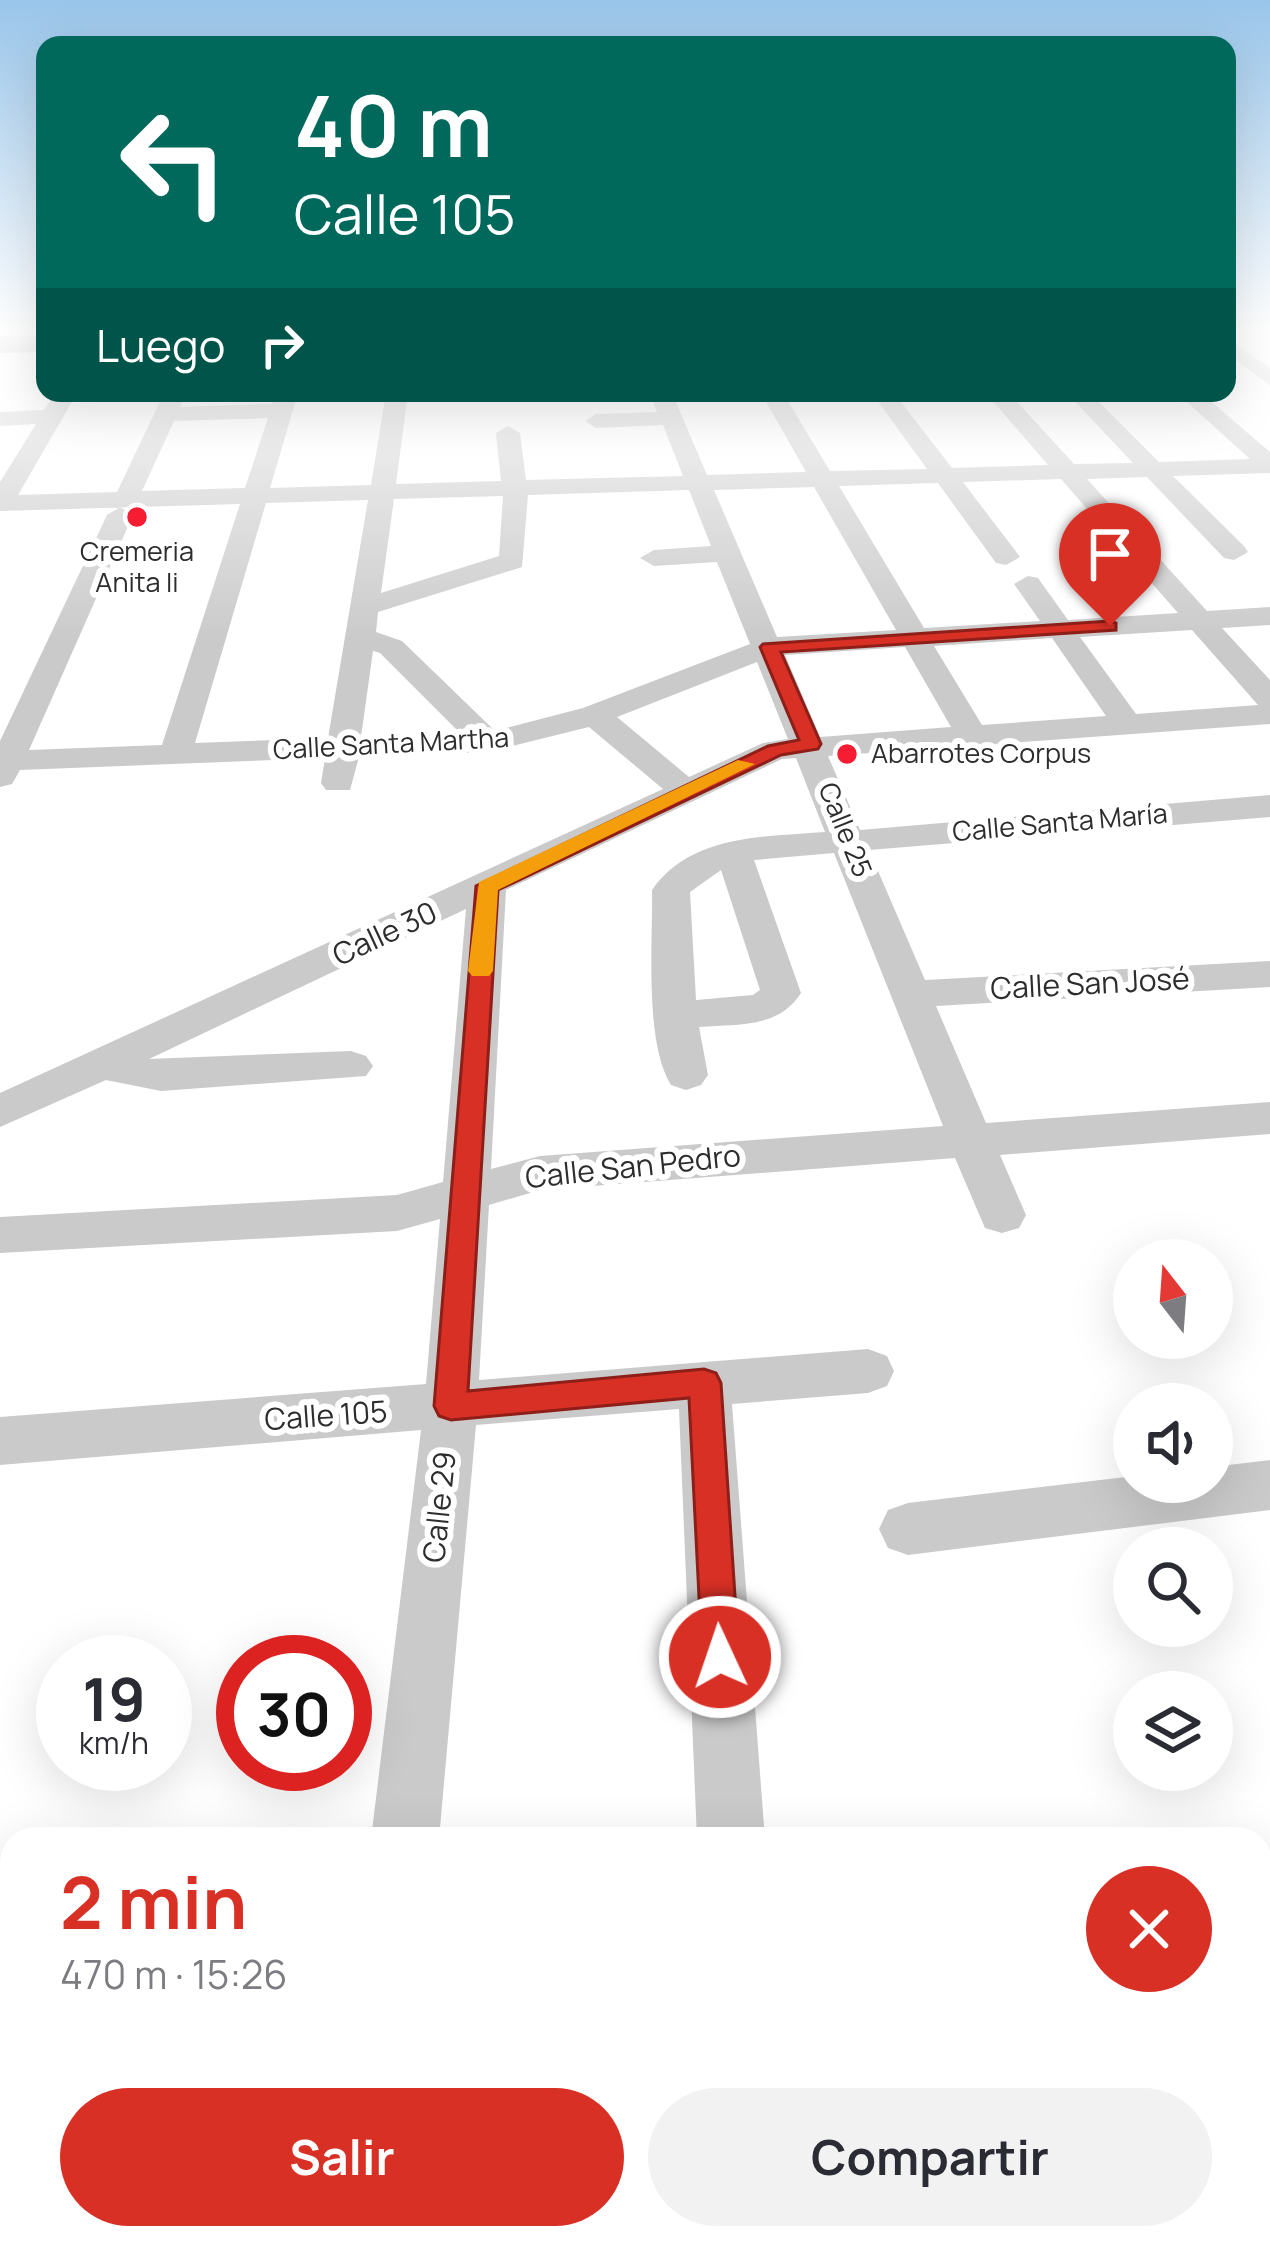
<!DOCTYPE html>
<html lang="es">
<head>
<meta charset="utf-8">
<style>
  :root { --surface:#fff; --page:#f2f2f3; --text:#2b2b33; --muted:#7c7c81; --accent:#d93025 }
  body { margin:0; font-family:Manrope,sans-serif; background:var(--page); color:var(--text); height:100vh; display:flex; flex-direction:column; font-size:45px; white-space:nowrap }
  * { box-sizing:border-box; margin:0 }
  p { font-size:39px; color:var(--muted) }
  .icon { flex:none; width:66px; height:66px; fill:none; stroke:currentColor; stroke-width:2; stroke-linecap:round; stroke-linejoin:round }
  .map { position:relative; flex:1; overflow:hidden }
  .panel { position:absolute; left:0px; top:1827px; width:1272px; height:423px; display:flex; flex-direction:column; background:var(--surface); border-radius:36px 36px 0 0; box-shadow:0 12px 48px #0002 }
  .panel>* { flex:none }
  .hud { position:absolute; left:36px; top:36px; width:1200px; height:366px; border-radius:24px; box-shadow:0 12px 48px #0002; background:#00695c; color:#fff; overflow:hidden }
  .needle { width:78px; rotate:343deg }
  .fabs { position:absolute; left:1113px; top:1239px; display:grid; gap:24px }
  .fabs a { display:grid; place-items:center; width:120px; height:120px; border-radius:50%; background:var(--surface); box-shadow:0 12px 48px #0002; font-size:60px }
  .speed { position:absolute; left:36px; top:1635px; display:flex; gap:24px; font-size:60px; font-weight:700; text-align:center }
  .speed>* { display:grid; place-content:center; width:156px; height:156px; border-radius:50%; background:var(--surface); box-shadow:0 12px 48px #0002; line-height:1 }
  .speed small { font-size:30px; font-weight:400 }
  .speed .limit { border:18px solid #d22; background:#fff; color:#111 }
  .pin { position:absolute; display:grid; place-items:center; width:102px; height:102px; color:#fff; margin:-123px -51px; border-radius:50% 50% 50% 0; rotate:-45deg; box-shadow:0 0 12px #0007 }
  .pin .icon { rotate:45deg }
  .me { position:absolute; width:132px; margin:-66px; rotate:357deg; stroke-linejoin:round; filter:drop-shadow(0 0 9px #0008) }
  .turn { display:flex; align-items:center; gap:42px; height:252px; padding:0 60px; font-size:54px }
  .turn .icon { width:156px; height:156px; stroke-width:2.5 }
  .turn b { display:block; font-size:84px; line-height:102px }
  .then { display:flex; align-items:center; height:114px; padding:0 60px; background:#0003; gap:24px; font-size:45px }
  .round { display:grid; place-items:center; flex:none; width:126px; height:126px; border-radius:63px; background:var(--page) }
  .summary { display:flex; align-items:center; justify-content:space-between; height:204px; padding:0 60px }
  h1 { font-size:72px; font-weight:700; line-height:90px; color:var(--accent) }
  .button { display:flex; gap:24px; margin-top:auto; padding:24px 60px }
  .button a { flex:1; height:138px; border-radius:72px; background:var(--accent); color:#fff; font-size:48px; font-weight:700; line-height:138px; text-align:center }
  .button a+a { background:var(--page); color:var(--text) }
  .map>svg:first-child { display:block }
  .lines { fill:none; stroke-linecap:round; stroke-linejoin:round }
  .minor { fill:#cacaca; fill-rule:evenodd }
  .major { fill:#a5a5a5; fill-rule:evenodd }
  .route { fill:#d93025; stroke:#8d1f18; stroke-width:3 }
  .slow { fill:#f59e0b }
  .poi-dot { fill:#f61c31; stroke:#fff; stroke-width:4.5 }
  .labels { text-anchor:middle; stroke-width:12; stroke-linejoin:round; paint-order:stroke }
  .far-poi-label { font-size:27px; fill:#2d2d2d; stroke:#fff }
  .far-street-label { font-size:27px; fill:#2d2d2d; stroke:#fff }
  .street-label { font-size:30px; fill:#2d2d2d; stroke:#fff }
</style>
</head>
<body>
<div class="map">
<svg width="1270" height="2248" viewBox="0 0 1270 2248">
  <rect width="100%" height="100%" fill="#fff"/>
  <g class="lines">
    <path class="minor" d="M 1227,338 L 1270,368 L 1270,385 L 1227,354 Z
      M 55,393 L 77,393 L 18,495 L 117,492 L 164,393 L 186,393 L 180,407 L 272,404 L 276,393 L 298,393 L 270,488 L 371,485 L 386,393 L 408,393 L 396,484 L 501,481 L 496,433 L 508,426 L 520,433 L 526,480 L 683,476 L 663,425 L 596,428 L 585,421 L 596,414 L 657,412 L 650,393 L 672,393 L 707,475 L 806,472 L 761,393 L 783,393 L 830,471 L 927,469 L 872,393 L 894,393 L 952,468 L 1048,465 L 986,393 L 1009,393 L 1074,464 L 1133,463 L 1067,393 L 1090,393 L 1159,462 L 1250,459 L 1177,393 L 1201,393 L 1270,452 L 1270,473 L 1173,476 L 1244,546 L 1248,552 L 1234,560 L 1224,558 L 1147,477 L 1087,479 L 1207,611 L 1270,607 L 1270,625 L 1222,628 L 1270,680 L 1270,724 L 828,756 L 860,830 L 1270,795 L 1270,817 L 869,850 L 925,980 L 1270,961 L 1270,987 L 936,1006 L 986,1123 L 1270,1102 L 1270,1134 L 1000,1155 L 1026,1215 L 1019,1228 L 1002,1233 L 985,1228 L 955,1158 L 540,1190 L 489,1205 L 479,1380 L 868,1349 L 887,1356 L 894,1371 L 887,1386 L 868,1393 L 732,1404 L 765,1839 L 697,1839 L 679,1409 L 476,1425 L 439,1839 L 371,1839 L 421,1430 L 0,1465 L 0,1417 L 426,1384 L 440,1219 L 397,1231 L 0,1253 L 0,1217 L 397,1195 L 443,1182 L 466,909 L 149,1059 L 351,1051 L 366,1056 L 373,1066 L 366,1076 L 161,1091 L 106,1080 L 0,1127 L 0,1093 L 663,789 L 589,727 L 488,752 L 359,757 L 350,790 L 326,790 L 321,783 L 325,758 L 20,770 L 12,784 L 0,787 L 0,741 L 107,515 L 120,507 L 133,515 L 29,750 L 162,745 L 240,504 L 0,511 L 0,482 L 36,424 L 0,426 L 0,412 L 44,410 ZM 268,418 L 245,488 L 142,491 L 174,421 ZM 1061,479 L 1178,613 L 1068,620 L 1038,578 L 1028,576 L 1014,584 L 1040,621 L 924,628 L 839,486 L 938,483 L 996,563 L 1006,565 L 1020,557 L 963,482 ZM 814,487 L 896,630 L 777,637 L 714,490 ZM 689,490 L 711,546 L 654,550 L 640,558 L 654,566 L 717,562 L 750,644 L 583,708 L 495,731 L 402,641 L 376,632 L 378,612 L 522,567 L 528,495 ZM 503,496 L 499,556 L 381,593 L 394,499 ZM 368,500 L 328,738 L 195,743 L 266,503 ZM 1192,630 L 1258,705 L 1136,714 L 1080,637 ZM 1052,638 L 1106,716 L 982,725 L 934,646 ZM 905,647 L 951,727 L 820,737 L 785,655 ZM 373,651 L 380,653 L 460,733 L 361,737 ZM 757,662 L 788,739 L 763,743 L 689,777 L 617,717 ZM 796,758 L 825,832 C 765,837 691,834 652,890 C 653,942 644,1042 671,1085 L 686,1090 L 701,1085 L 708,1075 L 699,1027 C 737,1024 778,1029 801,993 L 754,860 L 834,853 L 943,1126 L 540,1156 L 491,1169 L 506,890 L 782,759 ZM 721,870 L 760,990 L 753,995 L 696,1000 L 690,892 Z
      M 1270,1460 L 1270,1510 L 908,1555 L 888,1548 L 879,1529 L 888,1510 L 908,1503 L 1134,1476 L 1134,1482 L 1212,1482 L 1212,1467 Z
      M 1270,1954 L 1270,2026 L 1260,2028 L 1260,1956 Z
      M 0,2018 L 12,2018 L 12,2092 L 0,2092 Z
      M 475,2238 L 555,2238 L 555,2248 L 475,2248 Z
      M 1099,2238 L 1179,2238 L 1182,2248 L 1102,2248 Z"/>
    <path class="major" d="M 45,336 L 45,352 L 0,353 L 0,337 Z"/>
  </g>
  <linearGradient id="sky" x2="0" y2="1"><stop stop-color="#99c5ea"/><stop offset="0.51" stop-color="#fff"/><stop offset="1" stop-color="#fff" stop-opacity="0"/></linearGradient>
  <rect width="1270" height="643" fill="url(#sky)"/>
  <path class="route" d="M 1110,621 L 1116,623 L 1116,630 L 781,652 L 821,744 L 818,749 L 781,755 L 498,890 L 468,1391 L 704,1369 L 716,1373 L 721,1383 L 739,1657 L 734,1669 L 720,1675 L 707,1669 L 702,1657 L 689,1398 L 451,1420 L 439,1416 L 434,1406 L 476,886 L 768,746 L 799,740 L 760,647 L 763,644 Z"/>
  <path class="slow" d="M 738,760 L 755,764 L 498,890 L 493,971 L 489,976 L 472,976 L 468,971 L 479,882 Z"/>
  <g class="poi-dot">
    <circle cx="137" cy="517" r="12"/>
    <circle cx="847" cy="754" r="12"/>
  </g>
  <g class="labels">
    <g class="far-poi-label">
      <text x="137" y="561">Cremeria<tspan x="137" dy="31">Anita Ii</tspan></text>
      <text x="871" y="763" text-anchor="start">Abarrotes Corpus</text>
    </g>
    <g class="far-street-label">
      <text transform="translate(391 744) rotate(-3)" y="9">Calle Santa Martha</text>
      <text transform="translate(1060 823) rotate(-5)" y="9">Calle Santa María</text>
      <text transform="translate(845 830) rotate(68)" y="9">Calle 25</text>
    </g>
    <g class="street-label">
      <text transform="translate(385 934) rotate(-25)" y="10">Calle 30</text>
      <text transform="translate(1090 984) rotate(-3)" y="10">Calle San José</text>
      <text transform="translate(633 1167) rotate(-6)" y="10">Calle San Pedro</text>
      <text transform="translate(326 1416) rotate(-4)" y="10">Calle 105</text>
      <text transform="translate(440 1507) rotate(-84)" y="10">Calle 29</text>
    </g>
  </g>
</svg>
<div class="fabs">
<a><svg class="needle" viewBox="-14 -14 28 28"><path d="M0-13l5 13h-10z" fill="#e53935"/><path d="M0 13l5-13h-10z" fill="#7c7c81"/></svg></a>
<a><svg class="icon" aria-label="sound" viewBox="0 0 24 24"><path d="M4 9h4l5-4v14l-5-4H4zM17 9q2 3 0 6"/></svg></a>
<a><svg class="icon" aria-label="search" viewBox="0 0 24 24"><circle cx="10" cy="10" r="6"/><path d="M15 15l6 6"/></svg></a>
<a><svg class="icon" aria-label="layers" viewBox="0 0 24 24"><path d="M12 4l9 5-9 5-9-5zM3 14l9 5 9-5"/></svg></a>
</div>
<div class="speed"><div>19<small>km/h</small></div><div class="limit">30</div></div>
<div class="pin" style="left:1110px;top:626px;background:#d93025"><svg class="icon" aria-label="arrive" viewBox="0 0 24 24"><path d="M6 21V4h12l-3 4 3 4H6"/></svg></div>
<svg class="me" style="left:720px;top:1657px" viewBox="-20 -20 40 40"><circle r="17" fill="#d93025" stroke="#fff" stroke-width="3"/><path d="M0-11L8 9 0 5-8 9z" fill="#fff"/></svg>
<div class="hud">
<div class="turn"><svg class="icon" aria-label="left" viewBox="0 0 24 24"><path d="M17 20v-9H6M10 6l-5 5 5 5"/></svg><div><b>40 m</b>Calle 105</div></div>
<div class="then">Luego<svg class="icon" aria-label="right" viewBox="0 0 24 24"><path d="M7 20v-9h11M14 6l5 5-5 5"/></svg></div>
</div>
<section class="panel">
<div class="summary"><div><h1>2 min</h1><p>470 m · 15:26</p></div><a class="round" style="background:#d93025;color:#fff"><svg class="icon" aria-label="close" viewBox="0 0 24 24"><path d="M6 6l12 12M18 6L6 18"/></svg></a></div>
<div class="button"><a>Salir</a><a>Compartir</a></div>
</section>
</div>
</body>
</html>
